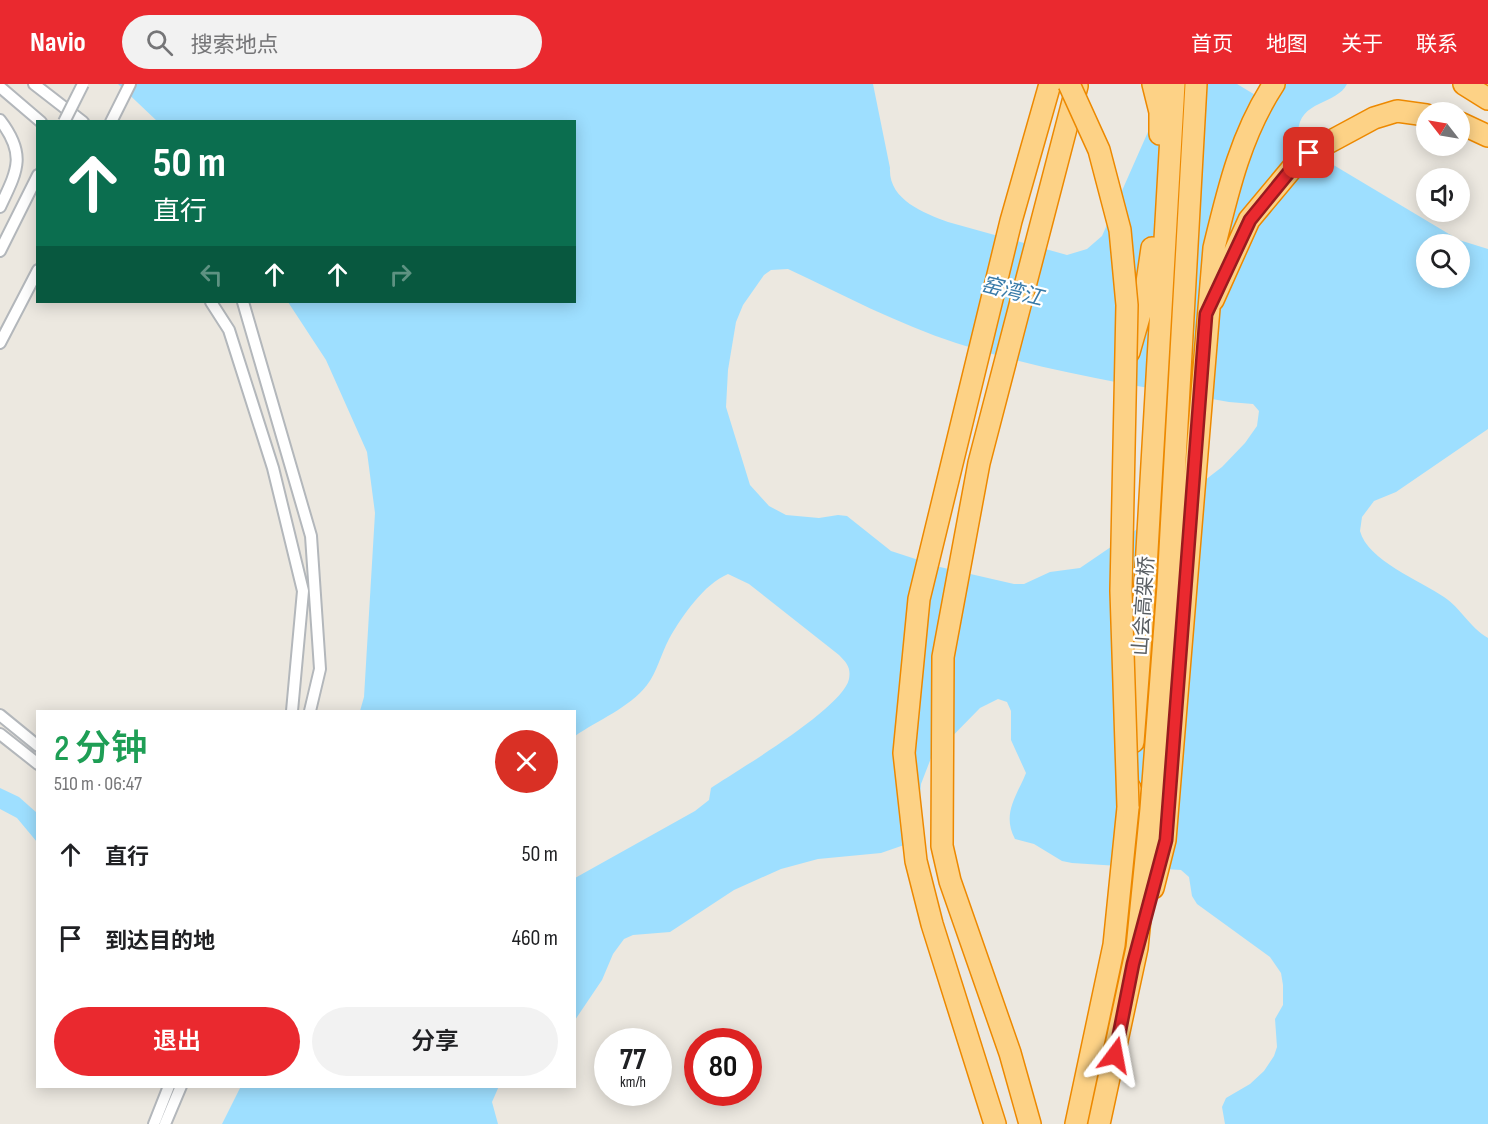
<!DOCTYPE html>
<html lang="zh">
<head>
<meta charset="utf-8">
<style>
  :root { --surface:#fff; --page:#f2f2f2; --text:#202124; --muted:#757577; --accent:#ea292f }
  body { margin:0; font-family:"Sofia Sans Condensed","Noto Sans SC",sans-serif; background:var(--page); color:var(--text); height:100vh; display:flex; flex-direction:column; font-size:22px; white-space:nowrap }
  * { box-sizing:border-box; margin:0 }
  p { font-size:20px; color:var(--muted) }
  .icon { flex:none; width:33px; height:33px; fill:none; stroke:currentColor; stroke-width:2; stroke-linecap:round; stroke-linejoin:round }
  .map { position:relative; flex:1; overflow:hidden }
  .details { position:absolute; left:36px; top:626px; width:540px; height:378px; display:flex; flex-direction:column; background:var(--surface); border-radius:0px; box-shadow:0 3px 15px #0003 }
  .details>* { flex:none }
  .top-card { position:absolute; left:36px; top:36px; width:540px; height:183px; border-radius:0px; box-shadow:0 3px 15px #0003; background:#0b6e4f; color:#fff; overflow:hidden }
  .needle { width:39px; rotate:301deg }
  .buttons { position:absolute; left:1416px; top:18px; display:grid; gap:12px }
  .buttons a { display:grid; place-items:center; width:54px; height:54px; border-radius:50%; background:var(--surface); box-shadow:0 3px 15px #0003; font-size:30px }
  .speed { position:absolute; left:594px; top:944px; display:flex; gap:12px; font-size:30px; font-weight:700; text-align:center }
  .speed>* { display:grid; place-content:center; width:78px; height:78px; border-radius:50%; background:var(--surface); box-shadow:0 3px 15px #0003; line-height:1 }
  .speed small { font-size:15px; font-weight:400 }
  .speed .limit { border:9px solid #d22; background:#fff; color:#111 }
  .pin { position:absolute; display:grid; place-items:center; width:51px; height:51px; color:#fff; margin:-26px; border-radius:12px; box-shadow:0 3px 9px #0006 }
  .me { position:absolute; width:66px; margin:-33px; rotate:13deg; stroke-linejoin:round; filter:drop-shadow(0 0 4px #0008) }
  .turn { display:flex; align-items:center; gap:21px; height:126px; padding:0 18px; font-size:27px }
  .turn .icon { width:78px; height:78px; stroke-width:2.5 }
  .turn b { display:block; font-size:42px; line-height:51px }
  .lanes { display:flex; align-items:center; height:57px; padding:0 18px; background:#0003; justify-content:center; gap:30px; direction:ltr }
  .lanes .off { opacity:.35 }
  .round { display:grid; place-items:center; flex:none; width:63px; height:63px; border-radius:32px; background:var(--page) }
  .headline { display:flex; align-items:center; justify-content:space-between; height:102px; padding:0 18px }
  h1 { font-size:36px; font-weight:600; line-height:45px; color:#1e9e55 }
  .button { display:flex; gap:12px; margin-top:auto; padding:12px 18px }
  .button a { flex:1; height:69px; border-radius:36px; background:var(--accent); color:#fff; font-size:24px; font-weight:600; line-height:69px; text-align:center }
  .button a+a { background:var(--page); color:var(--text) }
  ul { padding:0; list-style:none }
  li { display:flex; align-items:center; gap:18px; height:84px; padding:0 18px }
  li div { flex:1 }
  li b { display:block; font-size:22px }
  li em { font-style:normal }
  header { display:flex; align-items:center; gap:36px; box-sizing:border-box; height:84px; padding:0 30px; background:var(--accent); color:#fff }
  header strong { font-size:28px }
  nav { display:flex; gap:33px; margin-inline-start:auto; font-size:21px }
  .search { width:420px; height:54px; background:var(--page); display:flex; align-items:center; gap:15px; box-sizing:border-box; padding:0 21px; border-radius:33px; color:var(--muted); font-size:22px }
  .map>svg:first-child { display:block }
  .water { fill:#9edfff; fill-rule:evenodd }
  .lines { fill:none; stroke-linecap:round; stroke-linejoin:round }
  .street-casing { stroke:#b3b7bb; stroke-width:14 }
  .highway-casing { stroke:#ed8900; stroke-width:24 }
  .street { stroke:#fff; stroke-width:10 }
  .highway { stroke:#fdd286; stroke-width:21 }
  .street-bridge-casing { stroke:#b3b7bb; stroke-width:14; stroke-linecap:butt }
  .highway-bridge-casing { stroke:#ed8900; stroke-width:24; stroke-linecap:butt }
  .street-bridge { stroke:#fff; stroke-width:10 }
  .highway-bridge { stroke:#fdd286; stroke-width:21 }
  .route-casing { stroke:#981b1f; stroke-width:15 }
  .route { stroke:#ea292f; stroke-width:10 }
  .labels { text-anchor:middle; stroke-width:4.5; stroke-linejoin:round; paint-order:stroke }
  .street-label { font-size:20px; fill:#595e62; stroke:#fff }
  .water-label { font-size:21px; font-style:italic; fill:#397ba8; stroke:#fff }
</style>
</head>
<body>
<header>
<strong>Navio</strong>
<div class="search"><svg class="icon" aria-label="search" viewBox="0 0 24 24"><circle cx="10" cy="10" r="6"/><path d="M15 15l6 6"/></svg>搜索地点</div>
<nav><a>首页</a><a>地图</a><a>关于</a><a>联系</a></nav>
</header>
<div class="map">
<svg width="1488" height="1040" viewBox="0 0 1488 1040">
  <rect width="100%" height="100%" fill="#ece8e0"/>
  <path class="water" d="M 118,0 L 873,0 L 890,84 C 888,115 923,129 948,138 L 1067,171 L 1087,165 L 1102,152 L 1151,41 L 1184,0 L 1237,0 L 1257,12 L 1269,0 L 1347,0 C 1336,23 1289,15 1300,61 L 1459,156 L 1488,165 L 1488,345 L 1396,408 L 1374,417 L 1362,433 L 1360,447 C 1367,476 1421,497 1444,513 C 1461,524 1469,543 1488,554 L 1488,1040 L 1225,1040 L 1222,1023 L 1226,1014 L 1250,1000 L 1264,987 L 1274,972 L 1277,963 L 1275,935 L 1283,921 L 1283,901 L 1281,889 L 1270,873 L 1197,820 L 1192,812 L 1189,793 L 1181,786 L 1072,779 L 1062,777 L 1034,760 L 1015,755 C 1001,729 1018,710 1026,689 L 1011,656 L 1011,627 L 1007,618 L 998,615 L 980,624 L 931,674 L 921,700 L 917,745 L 907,760 L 881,769 L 818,775 L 781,785 L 734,806 L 670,848 L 633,851 L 624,855 L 613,870 L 602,896 L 575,936 L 575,794 L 695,727 L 709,716 L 711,704 C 738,686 843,624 849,595 C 851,584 847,579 839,571 L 749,500 L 728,490 C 704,500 682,532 669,555 C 661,570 657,588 647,601 C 629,624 598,636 575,652 L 574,627 L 360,627 L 364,613 L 375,429 L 367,368 L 326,276 L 288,218 L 574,218 L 574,38 L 157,37 ZM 1426,160 L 1460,160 L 1460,194 L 1426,194 ZM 788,185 C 843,211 898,240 956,259 C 1045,288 1137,302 1229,318 L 1253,320 L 1259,327 L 1257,342 L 1245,359 L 1222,383 L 1174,420 L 1080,484 L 1050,488 L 1024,500 L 1014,500 L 940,483 L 891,467 L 847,432 L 838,431 L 819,434 L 786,431 L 769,422 L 750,401 L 726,323 L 728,286 L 736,238 L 743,221 L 764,191 L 771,186 Z
    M 0,704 L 19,713 L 37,729 L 37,758 L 17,734 L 0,725 Z
    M 241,1002 L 499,1002 L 492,1018 L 498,1040 L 222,1040 Z"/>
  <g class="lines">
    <g class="street-casing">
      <path id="street" d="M 34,0 L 83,38
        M 0,3 L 41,38
        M 0,36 C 27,71 17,87 0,123
        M 111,38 L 130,0
        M 0,167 L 38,91
        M 211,218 L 229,246 L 273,384 L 303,507 L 292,627
        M 243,218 L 311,452 L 320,585 L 310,627
        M 0,259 L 38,186
        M 0,631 L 38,662
        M 0,650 L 38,680
        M 154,1040 L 169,1002
        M 165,1040 L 181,1002"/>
    </g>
    <g class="highway-casing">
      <path id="highway" d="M 1153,0 L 1160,28 L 1160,50
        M 1464,0 L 1488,15
        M 1460,39 L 1488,52
        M 1213,216 L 1249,136 L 1294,82 L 1309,69 L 1374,34 L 1397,27 L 1426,31
        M 1129,268 L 1145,212 L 1152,164
        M 1133,658 L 1145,501 L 1174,0
        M 1153,804 L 1165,756 L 1214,164 C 1228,106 1241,50 1274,0
        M 995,1040 L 932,840 L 916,777 L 904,669 L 919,515 L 1011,137 L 1050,0
        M 1030,1040 L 1010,969 L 950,797 L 942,762 L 943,573 L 979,379 L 1077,2
        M 1076,1040 L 1114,861 L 1130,704
        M 1099,1040 L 1137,864 L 1151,725 L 1168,502 L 1196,0"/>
    </g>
    <use href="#street" class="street"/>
    <use href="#highway" class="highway"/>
    <g class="street-bridge-casing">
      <path id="street-bridge" d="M 64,38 L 83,0"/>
    </g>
    <g class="highway-bridge-casing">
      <path id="highway-bridge" d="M 1069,0 L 1099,66 L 1120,146 L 1127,221 L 1121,507 L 1128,723"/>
    </g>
    <use href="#street-bridge" class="street-bridge"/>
    <use href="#highway-bridge" class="highway-bridge"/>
  </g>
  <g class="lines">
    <g class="route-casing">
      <path id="route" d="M 1115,971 L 1133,880 L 1166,756 L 1206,230 L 1250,136 L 1294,82 L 1309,69"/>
    </g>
    <use href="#route" class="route"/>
  </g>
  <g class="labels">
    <g class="street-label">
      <text transform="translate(1143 522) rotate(-86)" y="7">山会高架桥</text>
    </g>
    <g class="water-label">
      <text transform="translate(1012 207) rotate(14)" y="7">窑湾江</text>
    </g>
  </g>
</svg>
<div class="buttons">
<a><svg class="needle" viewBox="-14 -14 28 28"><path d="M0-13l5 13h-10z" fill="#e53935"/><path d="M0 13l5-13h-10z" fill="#757577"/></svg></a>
<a><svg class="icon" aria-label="sound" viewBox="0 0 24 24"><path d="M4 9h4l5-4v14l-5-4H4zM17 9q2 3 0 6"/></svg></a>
<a><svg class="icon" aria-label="search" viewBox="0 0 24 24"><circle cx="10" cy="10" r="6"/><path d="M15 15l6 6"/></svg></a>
</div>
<div class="speed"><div>77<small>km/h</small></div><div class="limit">80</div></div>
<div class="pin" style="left:1309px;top:69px;background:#d93025"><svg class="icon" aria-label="arrive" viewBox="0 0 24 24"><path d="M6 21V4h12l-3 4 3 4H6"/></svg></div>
<svg class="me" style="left:1115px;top:971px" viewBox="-20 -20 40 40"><path d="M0-17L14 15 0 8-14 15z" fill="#ea292f" stroke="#fff" stroke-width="4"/></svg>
<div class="top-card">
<div class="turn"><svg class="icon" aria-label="ahead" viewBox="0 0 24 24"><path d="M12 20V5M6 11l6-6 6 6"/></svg><div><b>50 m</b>直行</div></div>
<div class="lanes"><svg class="icon off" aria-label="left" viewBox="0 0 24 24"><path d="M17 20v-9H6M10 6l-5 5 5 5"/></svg><svg class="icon" aria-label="ahead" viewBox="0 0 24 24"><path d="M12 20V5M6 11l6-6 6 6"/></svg><svg class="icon" aria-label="ahead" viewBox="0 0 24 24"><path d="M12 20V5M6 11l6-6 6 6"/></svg><svg class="icon off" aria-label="right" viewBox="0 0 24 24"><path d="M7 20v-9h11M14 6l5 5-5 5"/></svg></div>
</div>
<section class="details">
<div class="headline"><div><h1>2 分钟</h1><p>510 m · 06:47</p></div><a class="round" style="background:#d93025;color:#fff"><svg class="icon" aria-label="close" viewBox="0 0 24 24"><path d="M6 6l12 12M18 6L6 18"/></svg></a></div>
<ul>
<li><svg class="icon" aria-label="ahead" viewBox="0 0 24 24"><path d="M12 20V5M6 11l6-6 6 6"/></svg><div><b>直行</b></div><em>50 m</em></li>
<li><svg class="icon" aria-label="arrive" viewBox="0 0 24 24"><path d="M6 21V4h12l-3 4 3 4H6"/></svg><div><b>到达目的地</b></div><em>460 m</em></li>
</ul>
<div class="button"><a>退出</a><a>分享</a></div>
</section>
</div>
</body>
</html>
